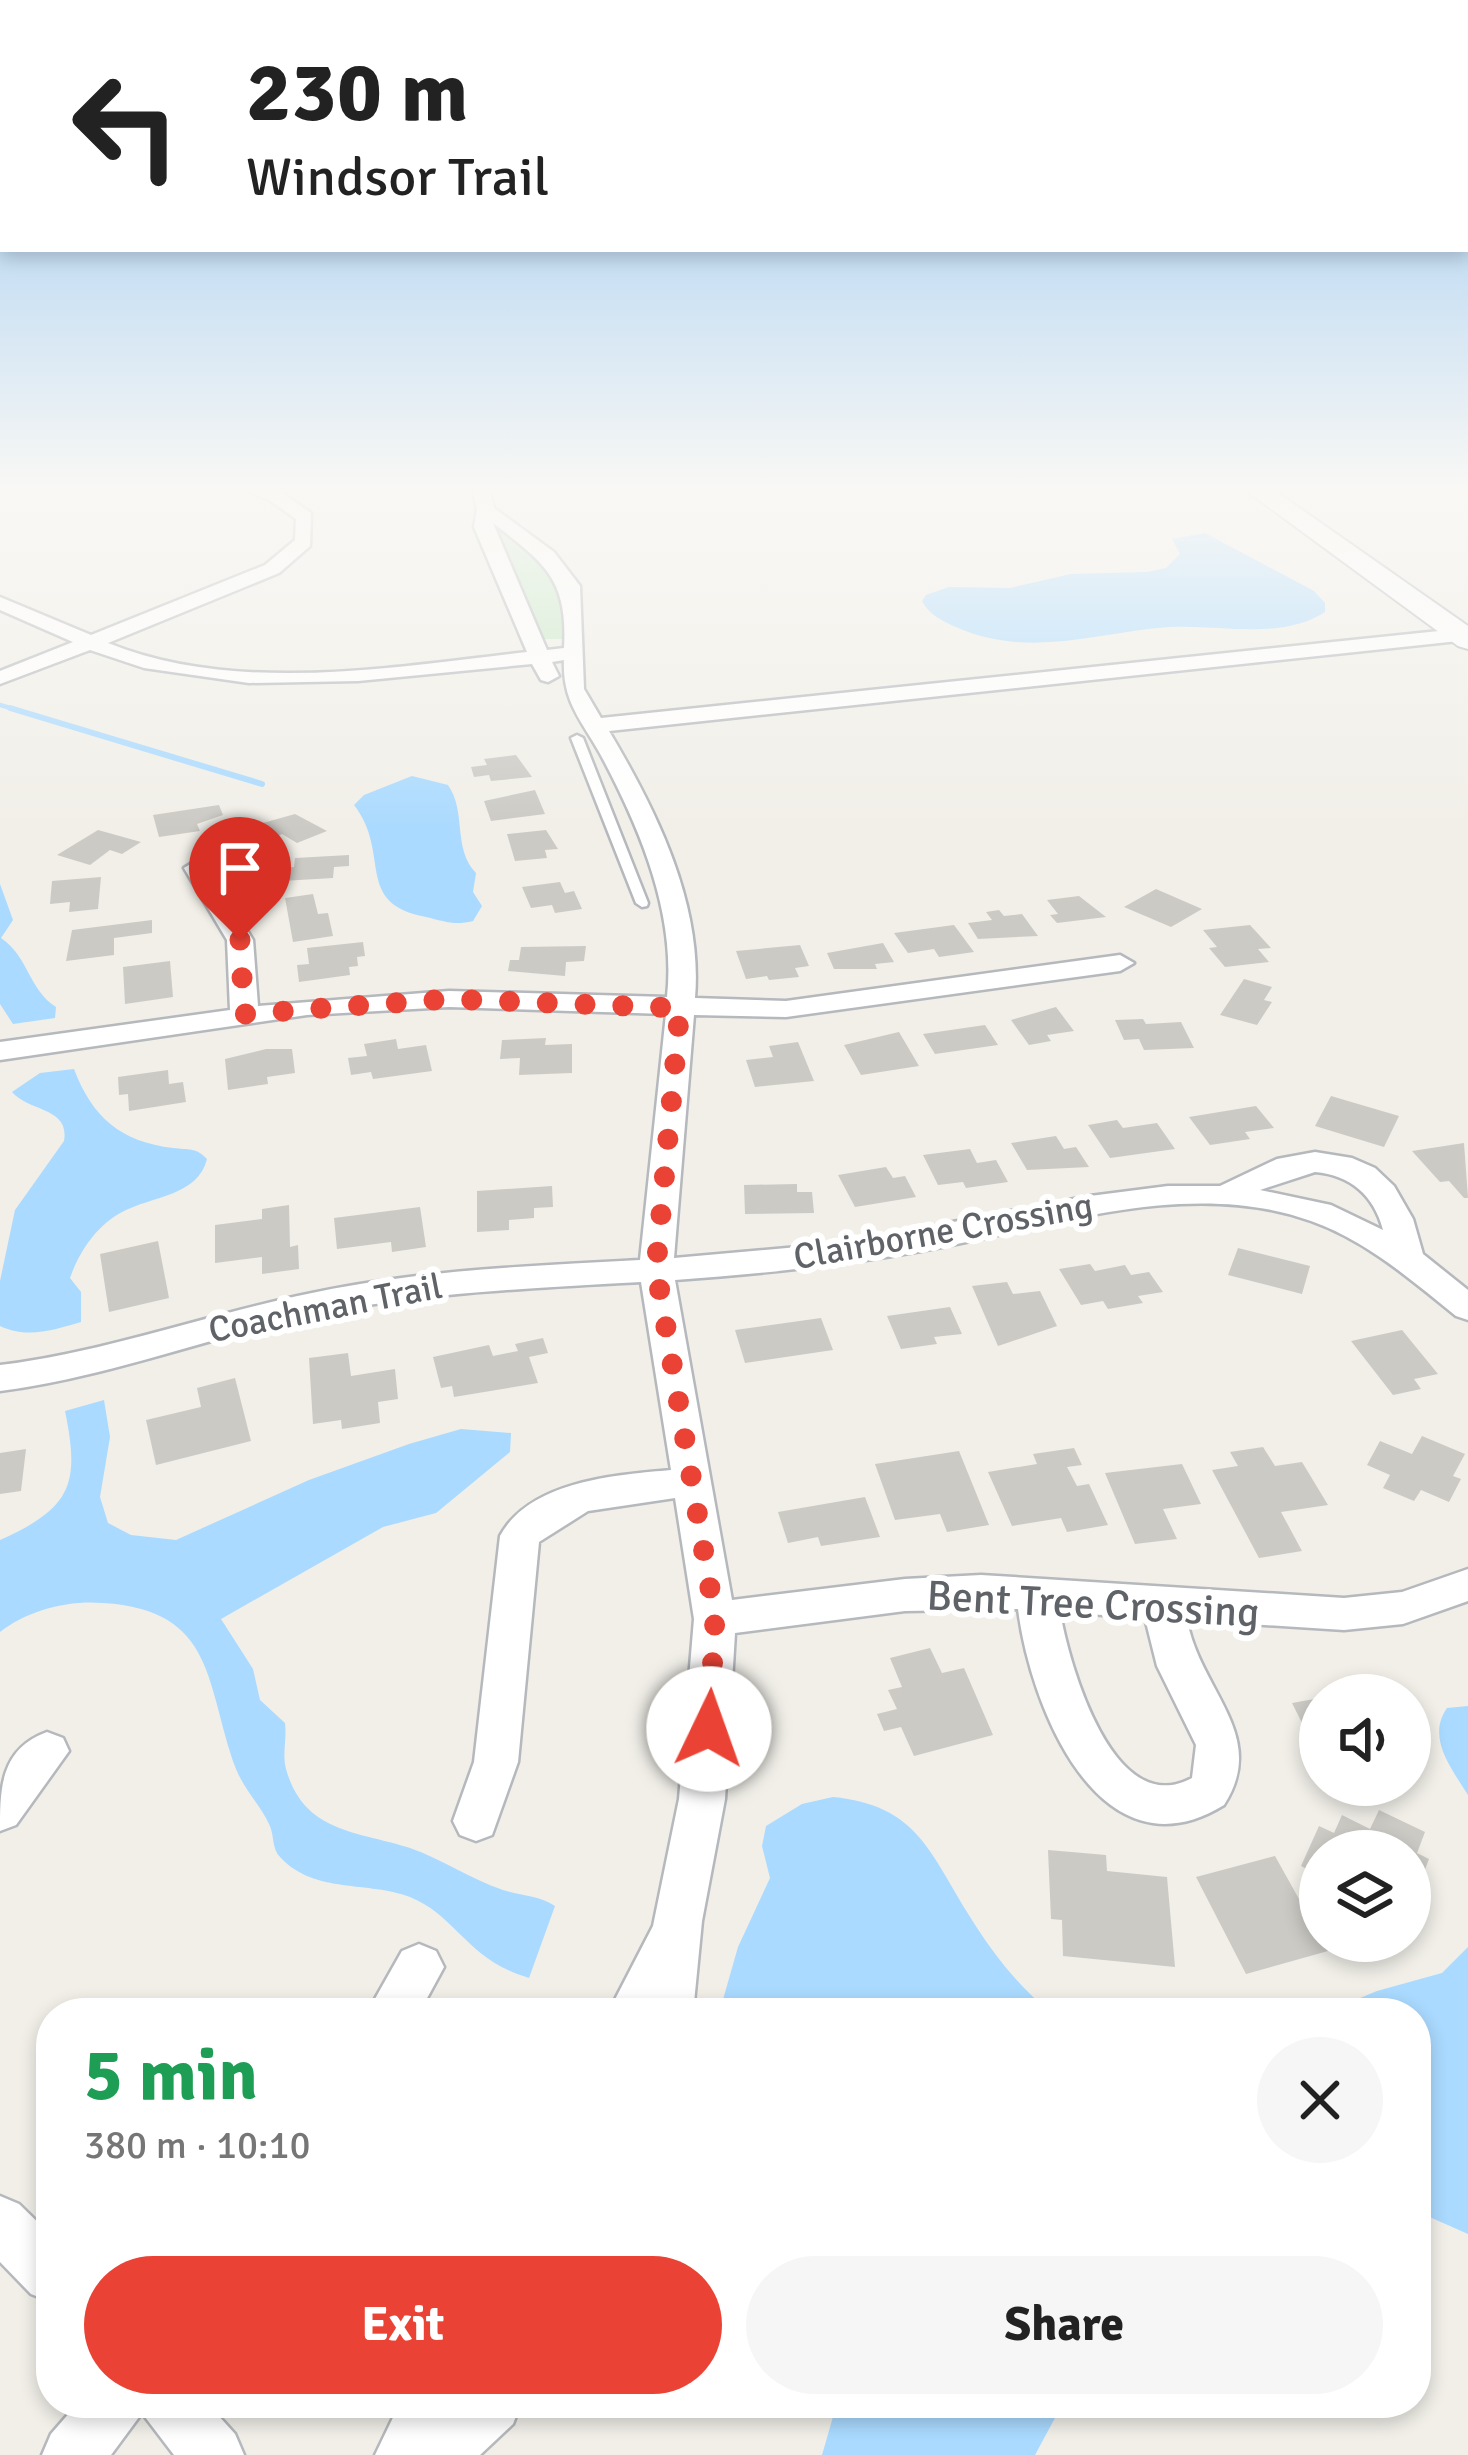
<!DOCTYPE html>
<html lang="en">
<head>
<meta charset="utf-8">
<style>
  :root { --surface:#fff; --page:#f6f6f6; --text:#222; --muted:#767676; --accent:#ea4335 }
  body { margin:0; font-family:Signika,sans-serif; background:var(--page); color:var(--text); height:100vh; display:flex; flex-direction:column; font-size:45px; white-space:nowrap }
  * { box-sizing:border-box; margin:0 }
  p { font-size:39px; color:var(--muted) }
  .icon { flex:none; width:66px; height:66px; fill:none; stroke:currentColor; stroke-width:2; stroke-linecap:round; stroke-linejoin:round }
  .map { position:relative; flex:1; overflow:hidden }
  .details { position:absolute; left:36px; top:1998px; width:1395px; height:420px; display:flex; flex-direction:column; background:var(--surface); border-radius:48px; box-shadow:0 6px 18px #0003 }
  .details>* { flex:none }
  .guide { position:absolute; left:0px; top:0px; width:1470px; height:252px; box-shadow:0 6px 18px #0003; background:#fff; color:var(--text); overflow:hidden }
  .controls { position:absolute; left:1299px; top:1674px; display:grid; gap:24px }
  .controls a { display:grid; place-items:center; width:132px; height:132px; border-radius:50%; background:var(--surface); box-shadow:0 6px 18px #0003; font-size:60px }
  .pin { position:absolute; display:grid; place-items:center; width:102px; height:102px; color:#fff; margin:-123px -51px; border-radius:50% 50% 50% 0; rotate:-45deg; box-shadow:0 0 12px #0007 }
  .pin .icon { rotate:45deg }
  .me { position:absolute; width:132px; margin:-66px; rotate:3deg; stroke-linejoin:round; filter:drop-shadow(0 0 9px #0008) }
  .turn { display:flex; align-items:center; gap:42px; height:252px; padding:0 48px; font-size:54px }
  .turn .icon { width:156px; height:156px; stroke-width:2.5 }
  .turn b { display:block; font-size:84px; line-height:102px }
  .round { display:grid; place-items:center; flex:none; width:126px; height:126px; border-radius:63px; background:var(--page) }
  .summary { display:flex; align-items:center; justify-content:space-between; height:204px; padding:0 48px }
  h1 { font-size:72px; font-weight:700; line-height:90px; color:#1e9e55 }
  .action { display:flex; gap:24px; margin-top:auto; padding:24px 48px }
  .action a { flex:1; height:138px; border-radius:72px; background:var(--accent); color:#fff; font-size:48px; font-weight:700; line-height:138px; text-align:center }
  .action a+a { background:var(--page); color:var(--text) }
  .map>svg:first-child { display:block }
  .green { fill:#c5e8c5 }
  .water { fill:#aadaff }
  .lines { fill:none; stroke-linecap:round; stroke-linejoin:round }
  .stream-far1 { stroke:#aadaff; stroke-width:4.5 }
  .stream { stroke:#aadaff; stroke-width:6 }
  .building { fill:#cccac5 }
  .lane-casing { stroke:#b5b8bc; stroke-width:5 }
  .street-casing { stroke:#b5b8bc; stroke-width:5 }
  .secondary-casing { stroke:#b6babf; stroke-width:4 }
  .lane { fill:#fff; fill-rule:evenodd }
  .street { fill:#fff; fill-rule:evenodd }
  .secondary { fill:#fff; fill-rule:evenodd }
  .route { stroke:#ea4335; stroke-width:21; stroke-dasharray:0 37.8 }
  .labels { text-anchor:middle; stroke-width:12; stroke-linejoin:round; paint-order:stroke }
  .street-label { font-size:36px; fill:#5f6368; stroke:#fff }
  .near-street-label { font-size:42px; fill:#5f6368; stroke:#fff }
</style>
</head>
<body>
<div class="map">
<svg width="1468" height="2455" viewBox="0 0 1468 2455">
  <rect width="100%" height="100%" fill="#f1efe8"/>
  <path class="green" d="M 492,525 L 503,526 L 561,580 L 567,639 L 539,639 Z"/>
  <path class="water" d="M 1205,533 L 1314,591 L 1325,603 L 1325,612 C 1280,641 1221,624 1170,627 C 1097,632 1031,659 958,628 C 943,621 930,616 922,601 L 926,595 L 949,587 L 1010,588 L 1071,574 L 1147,572 L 1166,568 L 1180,554 L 1172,539 Z
    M 412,776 L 448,785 C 467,812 452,848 476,873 L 473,892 L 482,906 L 473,921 C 454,926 444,921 426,917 C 353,903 392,854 354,805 L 364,795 Z
    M 0,884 L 13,920 L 1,938 C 29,957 28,989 56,1007 L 55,1018 L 13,1024 L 0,1004 Z
    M 74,1069 C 92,1117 121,1142 173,1148 C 188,1150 196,1147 207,1159 C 198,1196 152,1196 122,1212 C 97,1225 79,1252 70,1278 L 81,1292 L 81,1322 C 53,1330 28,1339 0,1326 L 0,1281 L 15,1210 L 64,1141 C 70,1107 29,1112 12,1092 L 40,1073 Z
    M 104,1400 L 110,1437 L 100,1497 L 108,1523 L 131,1535 L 176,1540 L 309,1480 L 409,1444 L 461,1429 L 511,1433 L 510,1452 L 436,1513 L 383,1527 L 221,1619 L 253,1669 L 260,1700 L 285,1723 C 287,1739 282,1754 286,1769 C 304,1833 357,1831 410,1848 C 442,1859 470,1879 503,1890 C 521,1896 539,1895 555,1906 L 529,1978 C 467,1960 457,1916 410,1897 C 369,1881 315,1894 281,1858 C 271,1848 275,1836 269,1824 C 260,1805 244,1789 236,1769 C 205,1685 217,1610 103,1603 C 68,1600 28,1610 0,1632 L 0,1540 C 72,1508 80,1484 65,1411 Z
    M 1468,1706 L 1468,1795 C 1452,1769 1426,1738 1447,1708 Z
    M 833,1797 C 915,1805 929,1850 967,1912 C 991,1951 1016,1984 1051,2013 L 727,2013 L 722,2003 L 738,1947 L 770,1878 L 762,1846 L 766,1826 L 802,1804 Z
    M 1468,1947 L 1468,2234 L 1416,2211 L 1416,2013 L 1324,2013 L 1377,1991 L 1442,1973 Z
    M 837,2403 L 1063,2403 L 1035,2455 L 822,2455 Z"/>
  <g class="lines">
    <path class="stream-far1" d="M 0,705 L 20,711"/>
    <path class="stream" d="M 10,708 L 262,784"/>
  </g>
  <path class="building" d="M 516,755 L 532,777 L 491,781 L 489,775 L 474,777 L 471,767 L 487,765 L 484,759 Z
    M 535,790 L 545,814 L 491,821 L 484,801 Z
    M 219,805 L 223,815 L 197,824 L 200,831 L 159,837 L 153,815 Z
    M 295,814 L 327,831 L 297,843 L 282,834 L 264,841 L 242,829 Z
    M 98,830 L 141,842 L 122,854 L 110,850 L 90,865 L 57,855 Z
    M 546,830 L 558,849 L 545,850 L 547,858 L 515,861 L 507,834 Z
    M 349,855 L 349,866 L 334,867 L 333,878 L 282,881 L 283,868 L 294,867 L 295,858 Z
    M 101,877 L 98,909 L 69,912 L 70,902 L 50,904 L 52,881 Z
    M 560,882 L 565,893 L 574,891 L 582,909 L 555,913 L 552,905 L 531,908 L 522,887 Z
    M 1156,889 L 1202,909 L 1171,927 L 1124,907 Z
    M 313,894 L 318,914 L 328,913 L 333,936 L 293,942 L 285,898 Z
    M 1079,896 L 1106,917 L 1057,923 L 1050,915 L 1058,914 L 1047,900 Z
    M 999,910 L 1004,916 L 1022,914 L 1038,936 L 978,939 L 968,923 L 992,920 L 986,912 Z
    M 152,920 L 152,933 L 114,938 L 114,955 L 66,961 L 72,930 Z
    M 954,925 L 974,952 L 939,957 L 934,949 L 908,953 L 894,933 Z
    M 1250,925 L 1271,948 L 1258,949 L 1269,962 L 1225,967 L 1209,948 L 1217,947 L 1203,930 Z
    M 363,942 L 365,956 L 357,957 L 358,966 L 349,967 L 350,975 L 299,982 L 297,965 L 309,964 L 307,948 Z
    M 883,943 L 894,962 L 875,964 L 877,969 L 834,969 L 827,953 Z
    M 800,945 L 809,966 L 795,968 L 799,977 L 769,980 L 767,976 L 746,979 L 736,951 Z
    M 586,946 L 584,961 L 566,962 L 565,976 L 508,971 L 510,960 L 519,960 L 521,947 Z
    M 170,961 L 173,997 L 125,1004 L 123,967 Z
    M 1244,979 L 1272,987 L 1264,1000 L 1272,1002 L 1257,1025 L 1220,1015 Z
    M 1056,1007 L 1074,1031 L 1047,1035 L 1051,1041 L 1029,1045 L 1011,1020 Z
    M 1143,1019 L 1146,1024 L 1181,1022 L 1194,1048 L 1144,1050 L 1139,1039 L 1124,1040 L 1115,1020 Z
    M 985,1025 L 998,1045 L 935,1054 L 923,1034 Z
    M 899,1032 L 919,1066 L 861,1075 L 844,1045 Z
    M 546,1038 L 545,1045 L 572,1044 L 572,1073 L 519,1075 L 520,1058 L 500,1059 L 502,1040 Z
    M 396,1039 L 398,1049 L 426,1045 L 432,1071 L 373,1079 L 371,1072 L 351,1075 L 348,1058 L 367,1056 L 364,1044 Z
    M 798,1042 L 814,1081 L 755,1087 L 746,1060 L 773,1057 L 769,1046 Z
    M 266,1049 L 292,1049 L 295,1073 L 267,1077 L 268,1084 L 228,1090 L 225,1059 Z
    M 168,1070 L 169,1084 L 183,1082 L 186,1102 L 129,1111 L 128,1094 L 119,1095 L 118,1077 Z
    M 1331,1096 L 1399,1116 L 1384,1147 L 1315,1126 Z
    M 1256,1106 L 1274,1128 L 1245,1132 L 1250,1139 L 1210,1145 L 1189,1117 Z
    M 1117,1120 L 1123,1128 L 1157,1123 L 1175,1149 L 1110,1158 L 1088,1125 Z
    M 1056,1136 L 1064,1149 L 1076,1147 L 1089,1167 L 1027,1170 L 1011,1143 Z
    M 1464,1143 L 1468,1198 L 1464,1198 L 1449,1181 L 1440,1182 L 1412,1151 Z
    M 970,1149 L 977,1163 L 996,1160 L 1008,1182 L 966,1188 L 963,1182 L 938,1185 L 923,1155 Z
    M 886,1167 L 893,1178 L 905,1176 L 916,1197 L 855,1207 L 838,1175 Z
    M 797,1184 L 797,1192 L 812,1192 L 814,1213 L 745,1214 L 744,1185 Z
    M 552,1186 L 553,1207 L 534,1208 L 534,1218 L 509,1220 L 509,1230 L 477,1232 L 477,1191 Z
    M 289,1205 L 290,1247 L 298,1245 L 299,1269 L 262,1274 L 262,1257 L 215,1263 L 215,1225 L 262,1219 L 262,1209 Z
    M 420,1207 L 426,1247 L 392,1252 L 391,1242 L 337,1249 L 334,1218 Z
    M 158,1241 L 169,1298 L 109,1312 L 100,1254 Z
    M 1238,1248 L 1310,1266 L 1302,1294 L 1228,1275 Z
    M 1090,1264 L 1095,1271 L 1125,1265 L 1131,1275 L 1149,1272 L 1163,1292 L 1138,1296 L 1143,1303 L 1108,1309 L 1103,1301 L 1081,1305 L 1059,1269 Z
    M 1007,1282 L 1013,1294 L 1040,1291 L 1057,1326 L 998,1346 L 972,1286 Z
    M 950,1307 L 962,1334 L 934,1337 L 937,1344 L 901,1349 L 887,1316 Z
    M 821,1318 L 833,1350 L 745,1363 L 735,1330 Z
    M 1402,1330 L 1438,1374 L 1414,1379 L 1421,1389 L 1393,1395 L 1351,1341 Z
    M 543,1338 L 548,1353 L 529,1357 L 538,1383 L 454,1397 L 452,1386 L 441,1388 L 433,1357 L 489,1345 L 493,1356 L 518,1351 L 515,1344 Z
    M 348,1353 L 351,1376 L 395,1369 L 398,1399 L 378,1402 L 380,1423 L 342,1429 L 341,1420 L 313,1424 L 309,1358 Z
    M 235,1378 L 251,1441 L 156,1465 L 146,1420 L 201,1407 L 197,1388 Z
    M 1422,1436 L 1465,1454 L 1453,1476 L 1461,1479 L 1449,1502 L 1421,1490 L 1414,1501 L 1383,1488 L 1390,1475 L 1367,1465 L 1380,1441 L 1412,1454 Z
    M 1263,1447 L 1275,1466 L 1302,1462 L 1328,1505 L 1281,1512 L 1302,1551 L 1259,1558 L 1212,1470 L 1238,1466 L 1230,1452 Z
    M 1074,1448 L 1082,1465 L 1067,1467 L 1077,1486 L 1089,1484 L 1108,1525 L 1067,1532 L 1061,1518 L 1012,1526 L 988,1472 L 1037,1464 L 1033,1454 Z
    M 26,1449 L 21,1491 L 0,1494 L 0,1453 Z
    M 959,1451 L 989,1525 L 947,1532 L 940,1514 L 895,1520 L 875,1464 Z
    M 1182,1464 L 1201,1504 L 1163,1509 L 1177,1539 L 1135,1544 L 1105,1473 Z
    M 865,1497 L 880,1537 L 821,1546 L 818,1537 L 788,1543 L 778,1512 Z
    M 930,1648 L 942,1673 L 964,1668 L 993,1735 L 914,1756 L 901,1727 L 884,1731 L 877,1714 L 897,1709 L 888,1690 L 902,1687 L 890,1658 Z
    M 1320,1698 L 1320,1759 L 1292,1703 Z
    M 1379,1810 L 1425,1832 L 1417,1853 L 1429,1859 L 1410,1909 L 1410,1851 L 1320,1851 L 1320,1876 L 1301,1866 L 1319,1826 L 1334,1833 L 1342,1815 L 1370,1829 Z
    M 1048,1850 L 1106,1855 L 1107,1871 L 1167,1877 L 1175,1967 L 1063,1956 L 1062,1920 L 1051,1919 Z
    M 1275,1856 L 1328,1951 L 1246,1974 L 1196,1877 Z"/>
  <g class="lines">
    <g class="lane-casing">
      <path id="lane" d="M 289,486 L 303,486 L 270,497 L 266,494 Z
        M 577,735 L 583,738 L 648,903 L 647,906 L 642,907 L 636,903 L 571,738 Z"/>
    </g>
    <g class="street-casing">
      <path id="street" d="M 235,486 L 281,492 L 311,513 L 310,546 L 279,573 L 108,643 C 237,695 393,667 527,652 L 474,527 L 477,510 L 472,486 L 488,486 L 494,508 L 554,552 L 580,586 L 584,689 L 601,718 L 1468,628 L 1468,640 L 609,731 C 656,810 703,904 695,998 L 786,1001 L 1120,955 L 1134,963 L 1120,971 L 786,1017 L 694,1015 L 674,1258 L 842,1243 L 1090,1196 L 1168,1186 L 1220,1186 L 1277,1159 L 1315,1152 L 1352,1158 L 1375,1168 L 1394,1186 L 1413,1219 L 1423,1254 L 1468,1290 L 1468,1320 L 1456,1316 C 1410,1279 1367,1241 1311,1221 C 1186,1176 1045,1229 921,1251 C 839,1266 758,1274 675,1280 L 732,1600 L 905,1579 L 981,1575 L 1344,1598 L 1402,1592 L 1468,1569 L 1468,1601 L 1403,1624 L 1344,1630 L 1187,1620 C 1200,1691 1269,1735 1224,1805 C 1099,1882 1030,1705 1018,1609 L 905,1611 L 735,1633 L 725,1799 L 702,1921 L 693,2013 L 608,2013 L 653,1926 L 679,1799 L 694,1619 L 675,1498 L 588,1511 L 539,1542 L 518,1762 L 492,1835 L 476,1841 L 460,1835 L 453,1821 L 474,1762 L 500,1536 C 530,1481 615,1475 671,1470 L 641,1282 C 531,1288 420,1293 312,1315 C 207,1338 107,1377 0,1391 L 0,1365 C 107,1352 207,1314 312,1293 C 420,1270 530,1266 640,1260 L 666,1014 L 449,1007 L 307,1015 L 0,1060 L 0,1042 L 230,1010 L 227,940 L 184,868 L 197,860 L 206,863 L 253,940 L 258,1006 L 449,991 L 667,997 C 676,915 641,831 603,759 C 584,723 562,704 564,660 L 552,662 L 559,676 L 548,682 L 541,680 L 532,664 L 358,681 L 249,683 L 144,668 L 90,650 L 0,684 L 0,671 L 73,642 L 0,610 L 0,597 L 91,635 L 265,565 L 295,540 L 296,519 L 269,500 ZM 493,523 C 544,563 568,578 564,648 L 547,650 ZM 1315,1172 C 1350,1175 1374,1195 1383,1230 L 1331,1205 L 1260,1190 ZM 1060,1612 L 1145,1618 L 1157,1666 L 1196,1745 L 1192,1778 C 1113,1821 1069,1664 1060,1612 Z
        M 47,1732 L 63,1738 L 69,1751 L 16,1825 L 0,1831 C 0,1789 0,1749 47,1732 Z
        M 419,1944 L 436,1951 L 444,1967 L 419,2013 L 367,2013 L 402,1951 Z
        M 0,2196 L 19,2204 L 51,2235 L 51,2302 L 31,2294 L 0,2262 Z
        M 78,2403 L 207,2403 L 235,2434 L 244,2455 L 174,2455 L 142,2413 L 111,2455 L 42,2455 L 51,2434 Z
        M 400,2403 L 521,2403 L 513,2424 L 480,2455 L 375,2455 Z"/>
    </g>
    <g class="secondary-casing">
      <path id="secondary" d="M 1240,486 L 1268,486 L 1468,626 L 1468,649 L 1458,646 Z"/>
    </g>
    <use href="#lane" class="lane"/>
    <use href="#street" class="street"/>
    <use href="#secondary" class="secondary"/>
  </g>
  <linearGradient id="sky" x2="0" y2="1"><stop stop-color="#8fc3f1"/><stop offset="0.59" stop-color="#f9f8f5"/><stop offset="1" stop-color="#f9f8f5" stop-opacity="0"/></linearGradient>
  <rect width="1468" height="830" fill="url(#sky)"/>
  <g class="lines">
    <path class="route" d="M 240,940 L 244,1014 L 449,999 L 680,1008 L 656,1268 L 715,1618 L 709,1729"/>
  </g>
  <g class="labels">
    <g class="street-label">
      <text transform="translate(943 1230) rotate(-10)" y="13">Clairborne Crossing</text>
      <text transform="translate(325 1307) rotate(-11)" y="13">Coachman Trail</text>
    </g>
    <g class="near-street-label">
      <text transform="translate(1093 1603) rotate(3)" y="15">Bent Tree Crossing</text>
    </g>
  </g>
</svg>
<div class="controls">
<a><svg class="icon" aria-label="sound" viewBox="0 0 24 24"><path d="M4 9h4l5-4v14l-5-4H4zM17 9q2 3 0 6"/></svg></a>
<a><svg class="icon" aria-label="layers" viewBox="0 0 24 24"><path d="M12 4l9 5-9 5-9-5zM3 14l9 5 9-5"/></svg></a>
</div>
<div class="pin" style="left:240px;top:940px;background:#d93025"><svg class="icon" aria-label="arrive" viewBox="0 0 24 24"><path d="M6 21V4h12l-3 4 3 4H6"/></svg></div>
<svg class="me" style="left:709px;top:1729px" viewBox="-20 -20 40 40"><circle r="19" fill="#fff"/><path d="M0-13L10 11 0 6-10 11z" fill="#ea4335"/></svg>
<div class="guide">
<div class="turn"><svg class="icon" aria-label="left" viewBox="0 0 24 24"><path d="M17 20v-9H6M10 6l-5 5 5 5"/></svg><div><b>230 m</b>Windsor Trail</div></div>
</div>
<section class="details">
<div class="summary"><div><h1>5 min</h1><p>380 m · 10:10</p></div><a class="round"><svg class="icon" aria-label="close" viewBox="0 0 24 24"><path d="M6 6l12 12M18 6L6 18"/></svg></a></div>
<div class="action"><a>Exit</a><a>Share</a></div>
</section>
</div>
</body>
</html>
